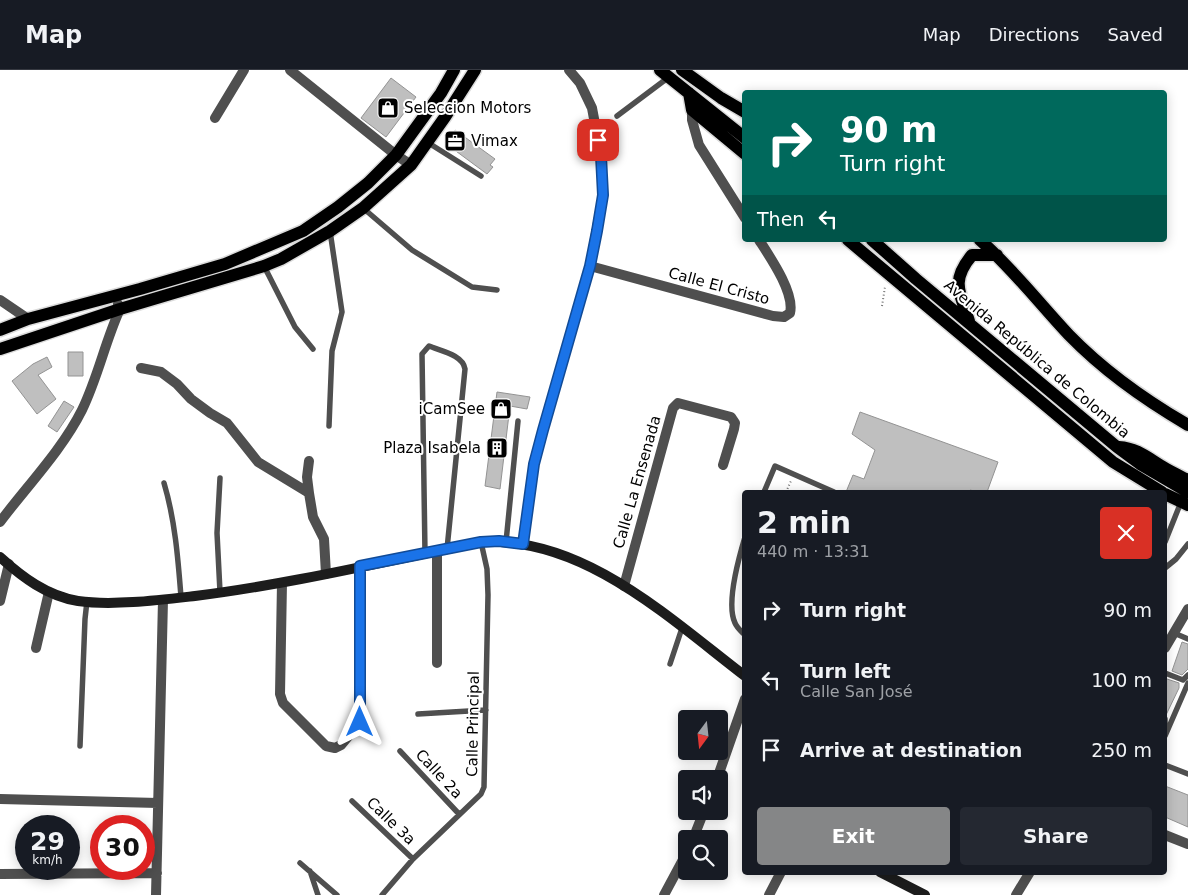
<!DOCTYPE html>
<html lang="en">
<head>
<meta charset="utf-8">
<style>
  :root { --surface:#171b24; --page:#242831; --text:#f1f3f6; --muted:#9ea1a6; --line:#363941; --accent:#858687 }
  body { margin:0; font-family:"DejaVu Sans",sans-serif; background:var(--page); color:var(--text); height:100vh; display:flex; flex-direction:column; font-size:19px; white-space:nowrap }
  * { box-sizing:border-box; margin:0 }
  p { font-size:16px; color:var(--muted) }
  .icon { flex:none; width:28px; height:28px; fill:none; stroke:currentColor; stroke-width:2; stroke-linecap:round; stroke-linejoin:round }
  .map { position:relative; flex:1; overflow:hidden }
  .sheet { position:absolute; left:742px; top:420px; width:425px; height:385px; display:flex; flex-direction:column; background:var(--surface); border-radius:5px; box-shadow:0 2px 12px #0003 }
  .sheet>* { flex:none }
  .top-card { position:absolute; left:742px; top:20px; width:425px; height:152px; border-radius:5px; box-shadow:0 2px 12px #0003; background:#00695c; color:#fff; overflow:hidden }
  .needle { width:32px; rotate:195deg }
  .fabs { position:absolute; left:678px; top:640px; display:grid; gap:10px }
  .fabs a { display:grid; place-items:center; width:50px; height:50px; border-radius:5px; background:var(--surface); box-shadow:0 2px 12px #0003; font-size:25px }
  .speed { position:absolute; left:15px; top:745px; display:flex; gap:10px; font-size:25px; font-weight:700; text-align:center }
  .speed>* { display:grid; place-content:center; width:65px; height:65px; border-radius:50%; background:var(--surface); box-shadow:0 2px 12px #0003; line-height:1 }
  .speed small { font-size:12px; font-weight:400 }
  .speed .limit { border:8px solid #d22; background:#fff; color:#111 }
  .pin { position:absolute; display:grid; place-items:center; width:42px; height:42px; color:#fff; margin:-21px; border-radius:10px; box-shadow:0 2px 8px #0006 }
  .me { position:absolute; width:55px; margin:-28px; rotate:0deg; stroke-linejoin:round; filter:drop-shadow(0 0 4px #0008) }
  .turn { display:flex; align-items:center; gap:18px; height:105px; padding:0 15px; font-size:22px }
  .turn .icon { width:65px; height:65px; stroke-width:2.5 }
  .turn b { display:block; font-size:35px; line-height:42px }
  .then { display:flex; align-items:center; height:48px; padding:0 15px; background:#0003; gap:10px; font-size:19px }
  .round { display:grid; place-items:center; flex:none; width:52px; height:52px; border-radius:5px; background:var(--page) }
  .head { display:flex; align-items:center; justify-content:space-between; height:85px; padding:0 15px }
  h1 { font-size:30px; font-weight:800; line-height:38px }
  .button { display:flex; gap:10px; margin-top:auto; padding:10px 15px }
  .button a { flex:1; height:58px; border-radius:5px; background:var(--accent); color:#fff; font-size:20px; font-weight:800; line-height:58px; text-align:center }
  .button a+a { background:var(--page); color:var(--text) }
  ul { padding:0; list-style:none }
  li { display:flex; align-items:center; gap:15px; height:70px; padding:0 15px }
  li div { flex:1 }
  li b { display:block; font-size:19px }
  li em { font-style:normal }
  header { display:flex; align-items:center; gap:30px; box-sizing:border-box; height:70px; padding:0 25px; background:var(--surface); border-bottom:1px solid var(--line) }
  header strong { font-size:24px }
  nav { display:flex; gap:28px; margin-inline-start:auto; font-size:18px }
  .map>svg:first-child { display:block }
  .building { fill:#bfbfbf; stroke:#939393 }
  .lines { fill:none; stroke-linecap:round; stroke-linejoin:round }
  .primary-casing { stroke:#dbdbdb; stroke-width:15 }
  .path { stroke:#717171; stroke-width:2; stroke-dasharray:1 2.5; stroke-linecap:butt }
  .service { stroke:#4f4f4f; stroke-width:5.5 }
  .minor { stroke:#4f4f4f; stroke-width:10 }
  .secondary { stroke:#1c1c1c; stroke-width:10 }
  .primary { stroke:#000; stroke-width:12 }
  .route-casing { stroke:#114b97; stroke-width:12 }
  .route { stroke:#1a73e8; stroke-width:9 }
  .labels { text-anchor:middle; stroke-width:4; stroke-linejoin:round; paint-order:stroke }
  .poi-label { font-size:15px; fill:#000; stroke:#fff; text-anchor:start }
  .street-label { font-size:15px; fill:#000; stroke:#fff }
</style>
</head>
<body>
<header>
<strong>Map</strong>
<nav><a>Map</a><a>Directions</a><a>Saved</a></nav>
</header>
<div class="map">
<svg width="1188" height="825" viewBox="0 0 1188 825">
  <rect width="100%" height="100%" fill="#fff"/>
  <path class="building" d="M 391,8 L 416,27 L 386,67 L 361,48 Z
    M 455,60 L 495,89 L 490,95 L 493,97 L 487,104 L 445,73 Z
    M 68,282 L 83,282 L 83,306 L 68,306 Z
    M 47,287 L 52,297 L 38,305 L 56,329 L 37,344 L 12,311 L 33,294 Z
    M 497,322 L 530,327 L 527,339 L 510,336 L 500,419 L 485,416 Z
    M 64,331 L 74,337 L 57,362 L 48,356 Z
    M 860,342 L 998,392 L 987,422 L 978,422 L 970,420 L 970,422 L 846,422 L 853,405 L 864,409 L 875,380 L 852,364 Z
    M 1182,572 L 1188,574 L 1188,599 L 1182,605 L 1172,601 Z
    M 1167,609 L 1179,613 L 1179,618 L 1166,645 L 1165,644 L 1165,611 Z
    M 1165,716 L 1188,725 L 1188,757 L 1165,747 Z"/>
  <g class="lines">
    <g class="primary-casing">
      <path id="primary" d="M 660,0 L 745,68
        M 682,0 L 721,28 L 745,42
        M 689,23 L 692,40 L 745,84
        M 848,170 L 1113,392 L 1162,422
        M 872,170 L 916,209 L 1117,377 L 1140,394 L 1188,422
        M 980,170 C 1013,199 1039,233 1069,265 C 1104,301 1145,330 1188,355
        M 969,251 C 960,223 950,211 972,185 L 997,185
        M 0,260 L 28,249 L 140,219 L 225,194 L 303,161 L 338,137 L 368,113 L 396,85 L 441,23 L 454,0
        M 0,279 L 120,239 L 264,196 L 281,189 L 330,161 L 363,138 L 411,95 L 445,47 L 475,0
        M 1119,377 C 1137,378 1148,388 1163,397 C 1171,402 1180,406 1188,410
        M 1165,424 L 1188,435"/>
    </g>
    <path class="path" d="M 882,236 L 885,217
      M 786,422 L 791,411"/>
    <path class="service" d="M 617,46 L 669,7
      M 427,72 L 481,106
      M 363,138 L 412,180 L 472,217 L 497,220
      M 264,196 L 295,257 L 313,279
      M 329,356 L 332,281 L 342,242 L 330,161
      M 220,408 L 217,463 L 220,522
      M 164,413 C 175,450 178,488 181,527
      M 764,422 L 775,396 L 834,422
      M 745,467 C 739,487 726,534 735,553 C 737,558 741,561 745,565
      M 506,472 L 518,351
      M 1165,472 L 1181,432
      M 425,483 L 422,284 L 429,276 C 441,281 463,285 465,299 L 447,479
      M 1165,498 L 1176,489 L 1188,474
      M 1174,563 L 1188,569
      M 670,594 L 682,558
      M 1165,603 L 1183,610 L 1188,605
      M 418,644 L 486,640
      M 1165,649 L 1165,654
      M 1165,666 L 1188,613
      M 80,676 L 85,549 L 87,531
      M 400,681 L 459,744
      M 1165,695 L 1188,704
      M 352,731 L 413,789
      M 300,793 L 337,825
      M 310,801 L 318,825
      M 382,825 L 413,789 L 481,724 L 484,717 L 488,525 L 487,499 L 481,472"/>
    <path class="minor" d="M 290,0 L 396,85 L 411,95
      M 692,40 L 692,50 L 699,75 L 745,148
      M 215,48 L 244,0
      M 590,196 L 773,246 L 784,247 L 790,243 C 795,223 770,187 759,170
      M 0,230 L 28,249
      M 141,298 L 161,302 L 177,314 L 191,329 L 210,343 L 227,353 L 258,392 L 309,423 L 313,447 L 324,469 L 326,504
      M 309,391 L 307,407 L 309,423
      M 0,452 C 27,416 62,380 82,340 C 98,307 105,272 120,239 L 118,234
      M 523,473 L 534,394 L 543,360 L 590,196 L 603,125 L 601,86 L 592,38 L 580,13 L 569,0
      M 437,481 L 437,593
      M 282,513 L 280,624 L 283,633 L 326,676 L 335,678 L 341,675 L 360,652 L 360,497
      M 624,516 L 673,338 L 678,333 L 731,347 L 735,353 L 734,359 L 723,395
      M 0,531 L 9,494
      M 36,578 L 49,522
      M 1165,578 L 1188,539
      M 717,709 L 745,629
      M 0,729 L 158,733
      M 1165,765 L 1188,774
      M 693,769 L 704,741
      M 0,804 L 157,803
      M 156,825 L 163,530
      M 664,825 L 686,784
      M 769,825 L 781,802
      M 1016,825 L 1030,802"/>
    <path class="secondary" d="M 0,487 C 22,507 47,526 78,531 C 112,536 160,530 195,526 C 291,514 386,491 481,472 C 583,466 669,548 745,606
      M 880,802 L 925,825"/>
    <use href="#primary" class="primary"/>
  </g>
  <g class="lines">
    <g class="route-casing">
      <path id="route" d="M 360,652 L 360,496 L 481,472 L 499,471 L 523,474 L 534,394 L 543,360 L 590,196 L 597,161 L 603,125 L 601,86 L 598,70"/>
    </g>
    <use href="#route" class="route"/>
  </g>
  <defs>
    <g id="shop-square" transform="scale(1.125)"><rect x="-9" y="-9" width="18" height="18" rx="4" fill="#000" stroke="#fff"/><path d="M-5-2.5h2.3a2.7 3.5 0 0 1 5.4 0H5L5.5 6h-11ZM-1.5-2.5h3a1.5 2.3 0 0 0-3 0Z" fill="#fff"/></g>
    <g id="office-square" transform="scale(1.125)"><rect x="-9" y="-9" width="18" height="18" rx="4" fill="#000" stroke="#fff"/><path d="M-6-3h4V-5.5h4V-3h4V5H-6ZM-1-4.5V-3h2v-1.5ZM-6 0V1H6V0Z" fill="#fff"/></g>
    <g id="building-square" transform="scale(1.125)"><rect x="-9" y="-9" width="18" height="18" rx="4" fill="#000" stroke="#fff"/><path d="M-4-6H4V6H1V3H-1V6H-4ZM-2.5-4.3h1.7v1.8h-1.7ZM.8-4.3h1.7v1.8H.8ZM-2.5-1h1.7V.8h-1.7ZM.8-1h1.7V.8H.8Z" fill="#fff"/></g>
  </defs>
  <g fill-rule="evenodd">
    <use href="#shop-square" x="388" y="38"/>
    <use href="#office-square" x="455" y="71"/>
    <use href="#shop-square" x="501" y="339"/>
    <use href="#building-square" x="497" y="378"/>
  </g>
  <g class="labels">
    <g class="poi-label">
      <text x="404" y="43">Seleccion Motors</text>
      <text x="471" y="76">Vimax</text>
      <text x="485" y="344" text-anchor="end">iCamSee</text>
      <text x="481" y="383" text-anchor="end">Plaza Isabela</text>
    </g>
    <g class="street-label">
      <text transform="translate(719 216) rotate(15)" y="5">Calle El Cristo</text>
      <text transform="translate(1037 289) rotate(40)" y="5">Avenida República de Colombia</text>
      <text transform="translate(637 412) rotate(-74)" y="5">Calle La Ensenada</text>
      <text transform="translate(473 654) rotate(-89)" y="5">Calle Principal</text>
      <text transform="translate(439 704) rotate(47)" y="5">Calle 2a</text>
      <text transform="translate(391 751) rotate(44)" y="5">Calle 3a</text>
    </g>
  </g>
</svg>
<div class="fabs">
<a><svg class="needle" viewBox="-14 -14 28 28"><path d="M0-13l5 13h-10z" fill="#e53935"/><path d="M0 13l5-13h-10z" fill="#9ea1a6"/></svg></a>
<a><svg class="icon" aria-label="sound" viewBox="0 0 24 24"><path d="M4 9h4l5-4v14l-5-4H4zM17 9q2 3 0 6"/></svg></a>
<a><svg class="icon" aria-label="search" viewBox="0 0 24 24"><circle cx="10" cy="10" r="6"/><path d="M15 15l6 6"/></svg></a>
</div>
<div class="speed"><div>29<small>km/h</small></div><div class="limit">30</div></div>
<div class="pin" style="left:598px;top:70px;background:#d93025"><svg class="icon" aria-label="arrive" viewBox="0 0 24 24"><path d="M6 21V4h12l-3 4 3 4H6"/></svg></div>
<svg class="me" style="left:360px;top:652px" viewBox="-20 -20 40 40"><path d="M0-17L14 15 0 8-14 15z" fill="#1a73e8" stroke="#fff" stroke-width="4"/></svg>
<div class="top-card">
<div class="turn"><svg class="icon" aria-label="right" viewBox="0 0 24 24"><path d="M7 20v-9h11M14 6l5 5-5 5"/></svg><div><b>90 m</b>Turn right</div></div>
<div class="then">Then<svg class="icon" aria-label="left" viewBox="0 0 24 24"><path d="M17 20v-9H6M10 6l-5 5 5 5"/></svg></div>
</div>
<section class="sheet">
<div class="head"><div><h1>2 min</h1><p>440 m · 13:31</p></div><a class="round" style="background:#d93025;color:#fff"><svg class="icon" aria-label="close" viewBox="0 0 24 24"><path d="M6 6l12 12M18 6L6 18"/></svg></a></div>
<ul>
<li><svg class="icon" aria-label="right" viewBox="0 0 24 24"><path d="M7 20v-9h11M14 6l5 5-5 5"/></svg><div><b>Turn right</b></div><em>90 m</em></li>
<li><svg class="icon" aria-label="left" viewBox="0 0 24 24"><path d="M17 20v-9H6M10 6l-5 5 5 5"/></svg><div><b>Turn left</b><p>Calle San José</p></div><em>100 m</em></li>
<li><svg class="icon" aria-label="arrive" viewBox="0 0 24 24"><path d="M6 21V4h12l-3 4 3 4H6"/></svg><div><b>Arrive at destination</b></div><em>250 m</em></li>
</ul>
<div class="button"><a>Exit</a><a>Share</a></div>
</section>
</div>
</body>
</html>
